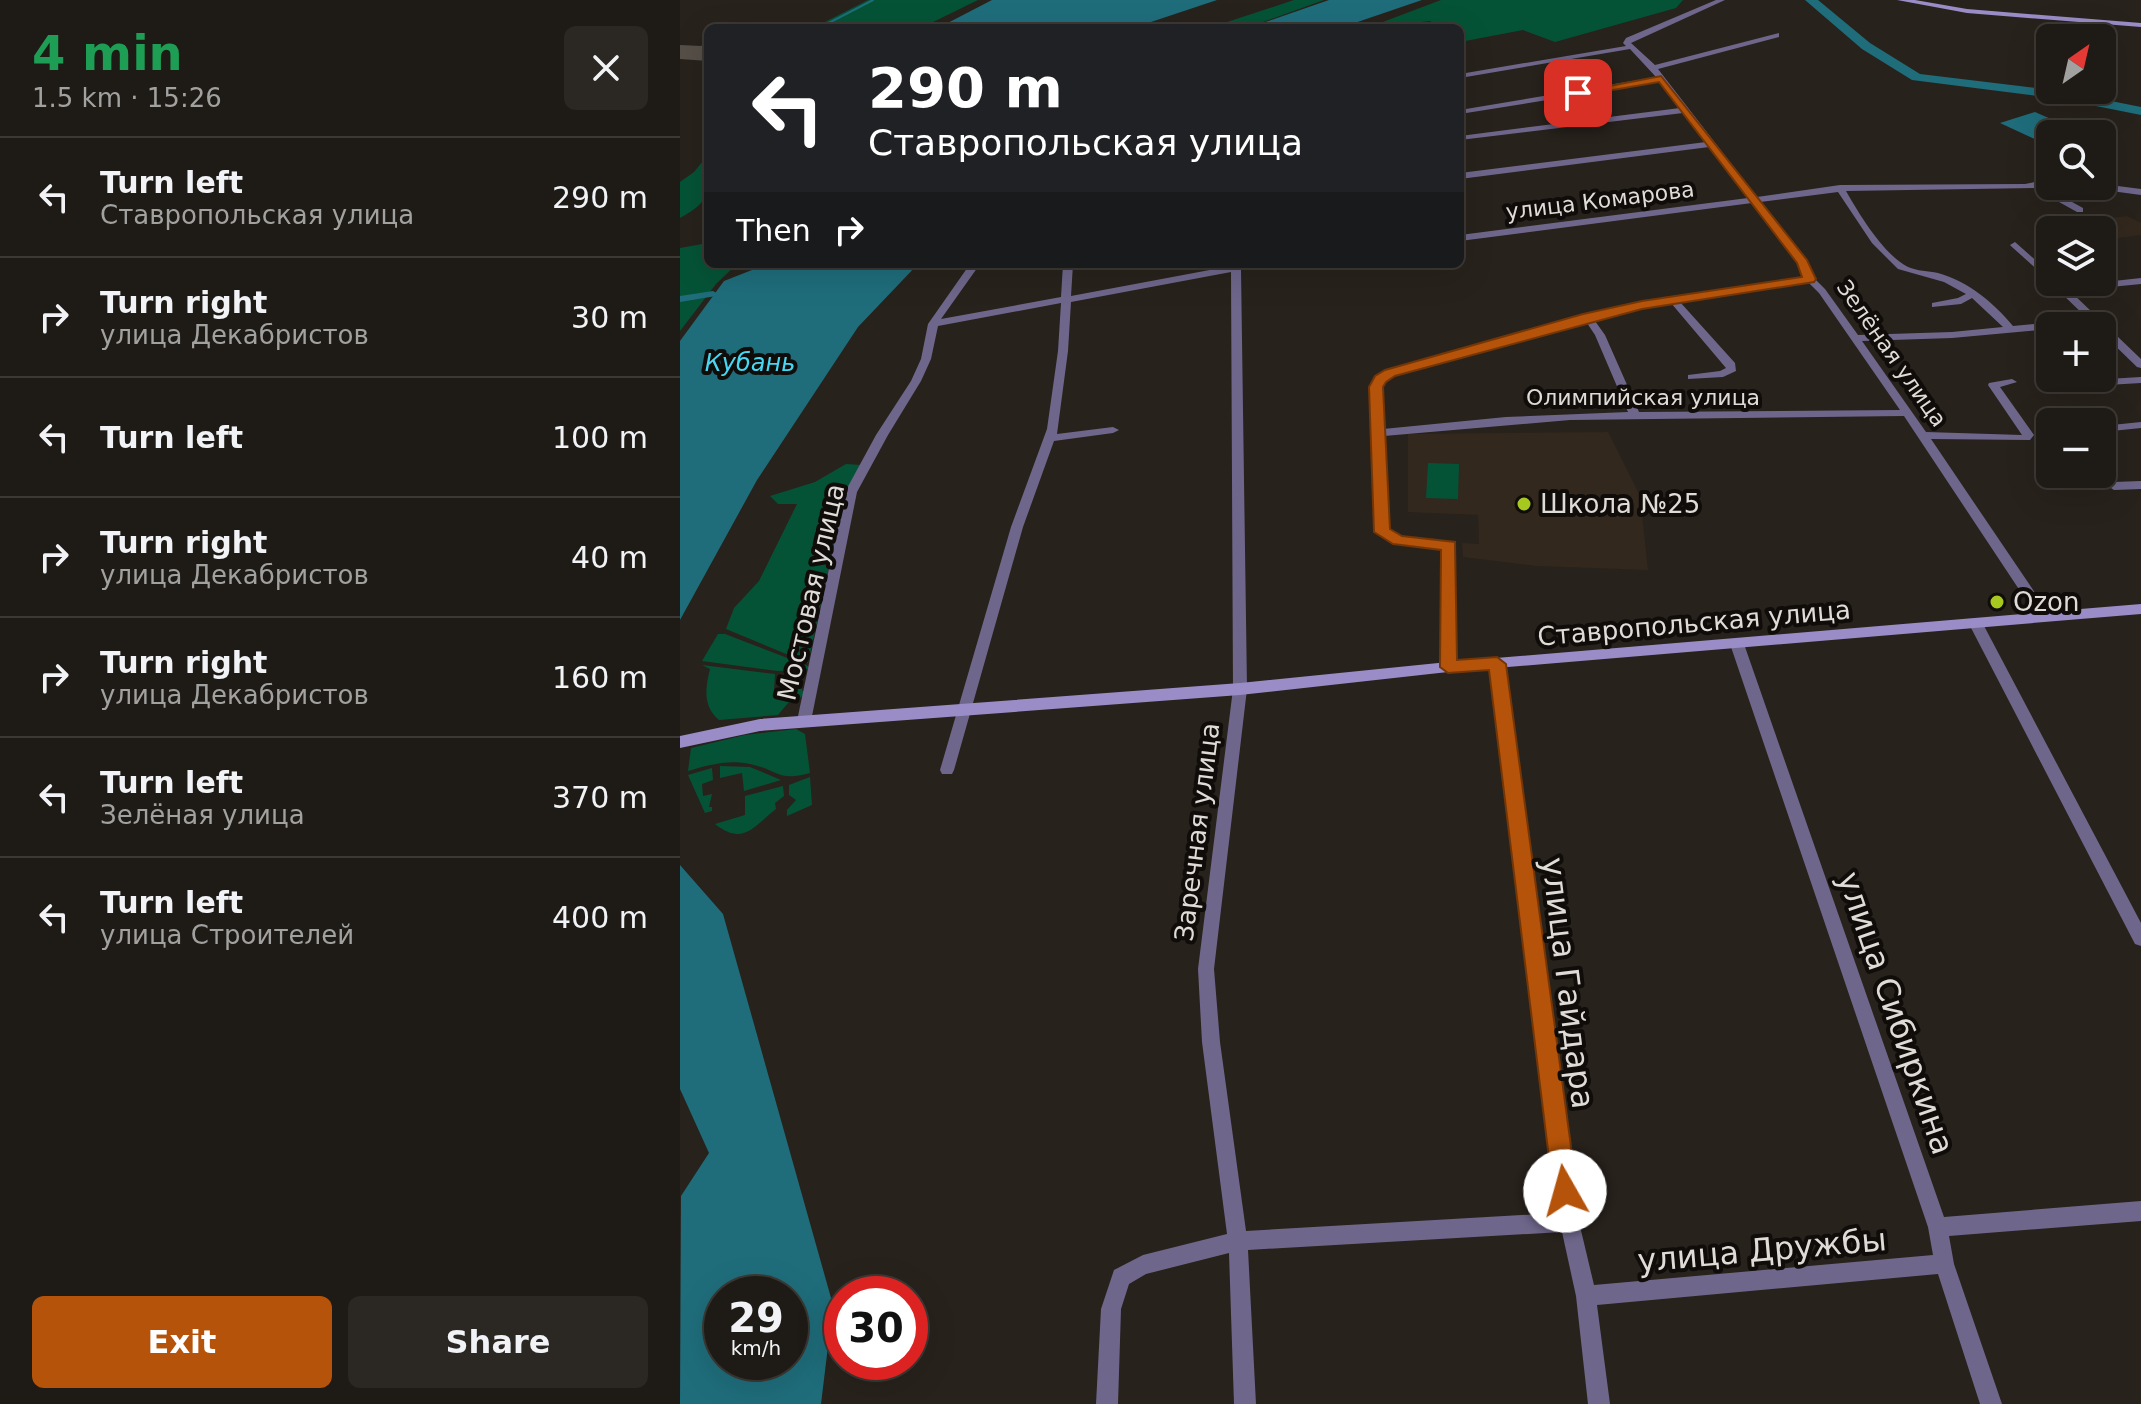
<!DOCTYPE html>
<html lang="en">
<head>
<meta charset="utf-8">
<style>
  :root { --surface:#1e1a15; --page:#2b2722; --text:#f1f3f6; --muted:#a1a1a0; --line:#3c3834; --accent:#b45309 }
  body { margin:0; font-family:"DejaVu Sans",sans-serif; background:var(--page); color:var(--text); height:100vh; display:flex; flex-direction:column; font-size:30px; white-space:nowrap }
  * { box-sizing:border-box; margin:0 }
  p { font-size:26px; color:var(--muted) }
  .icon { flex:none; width:44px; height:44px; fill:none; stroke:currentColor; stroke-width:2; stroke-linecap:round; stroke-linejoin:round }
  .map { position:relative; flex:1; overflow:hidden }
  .details { display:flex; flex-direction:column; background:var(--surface); width:680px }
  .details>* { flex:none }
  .hud { position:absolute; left:24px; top:24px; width:760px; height:244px; border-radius:12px; box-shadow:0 8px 32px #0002,0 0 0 2px var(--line); background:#202124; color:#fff; overflow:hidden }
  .needle { width:52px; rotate:34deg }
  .buttons { position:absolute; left:1356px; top:24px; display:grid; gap:16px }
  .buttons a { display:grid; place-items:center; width:80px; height:80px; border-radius:12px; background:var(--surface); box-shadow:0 8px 32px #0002,0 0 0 2px var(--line); font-size:40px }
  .speed { position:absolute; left:24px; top:1276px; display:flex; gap:16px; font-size:40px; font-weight:700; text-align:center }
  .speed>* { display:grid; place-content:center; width:104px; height:104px; border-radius:50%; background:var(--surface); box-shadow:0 8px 32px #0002,0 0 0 2px var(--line); line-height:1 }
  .speed small { font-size:20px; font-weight:400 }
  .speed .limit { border:12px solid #d22; background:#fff; color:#111 }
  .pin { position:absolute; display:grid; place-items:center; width:68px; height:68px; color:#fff; margin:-34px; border-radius:16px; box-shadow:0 4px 12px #0006 }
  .me { position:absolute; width:88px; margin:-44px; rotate:353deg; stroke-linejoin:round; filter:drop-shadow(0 0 6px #0008) }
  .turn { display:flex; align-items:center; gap:28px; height:168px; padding:0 32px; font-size:36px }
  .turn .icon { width:104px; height:104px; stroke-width:2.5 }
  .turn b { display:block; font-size:56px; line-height:68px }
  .then { display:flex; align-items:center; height:76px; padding:0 32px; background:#0003; gap:16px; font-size:30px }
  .round { display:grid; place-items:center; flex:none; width:84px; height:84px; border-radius:12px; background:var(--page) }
  .headline { display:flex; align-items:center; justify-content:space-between; height:136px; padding:0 32px }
  h1 { font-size:48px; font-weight:700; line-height:60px; color:#1e9e55 }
  .action { display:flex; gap:16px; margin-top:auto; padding:16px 32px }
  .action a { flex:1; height:92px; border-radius:12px; background:var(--accent); color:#fff; font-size:32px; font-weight:700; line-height:92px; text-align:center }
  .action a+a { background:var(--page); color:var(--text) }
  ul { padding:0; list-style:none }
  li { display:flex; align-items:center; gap:24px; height:120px; padding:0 32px; border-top:2px solid var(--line) }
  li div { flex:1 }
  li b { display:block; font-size:30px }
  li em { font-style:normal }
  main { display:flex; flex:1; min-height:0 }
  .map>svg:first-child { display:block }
  .built { fill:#32281d }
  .green { fill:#055337 }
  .water { fill:#1f6d7b; fill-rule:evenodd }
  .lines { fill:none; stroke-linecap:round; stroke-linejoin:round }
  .stream { stroke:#1f6d7b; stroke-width:2 }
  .canal { fill:#1f6d7b; fill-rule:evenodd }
  .river { fill:#1f6d7b; fill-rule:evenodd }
  .building { fill:#564f48 }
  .minor { fill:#6f678b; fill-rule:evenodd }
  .secondary { fill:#9a8cc7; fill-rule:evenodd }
  .route { fill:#b45309; stroke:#753606; stroke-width:2 }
  .poi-dot { fill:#a7c81e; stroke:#0f0c09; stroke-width:3 }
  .labels { text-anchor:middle; stroke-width:8; stroke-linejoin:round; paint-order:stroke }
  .far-street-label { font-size:22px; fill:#dfdbd7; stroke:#0f0c09 }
  .far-water-label { font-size:24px; font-style:italic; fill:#46d8f3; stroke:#0f0c09 }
  .poi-label { font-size:26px; fill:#dfdbd7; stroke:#0f0c09; text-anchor:start }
  .street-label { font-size:26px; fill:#dfdbd7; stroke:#0f0c09 }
  .near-street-label { font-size:32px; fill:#dfdbd7; stroke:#0f0c09 }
</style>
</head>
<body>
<main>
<section class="details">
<div class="headline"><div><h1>4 min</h1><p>1.5 km · 15:26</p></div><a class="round"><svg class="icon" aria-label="close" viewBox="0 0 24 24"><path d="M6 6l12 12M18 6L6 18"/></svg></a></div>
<ul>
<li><svg class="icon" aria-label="left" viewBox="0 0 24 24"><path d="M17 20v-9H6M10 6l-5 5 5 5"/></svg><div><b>Turn left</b><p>Ставропольская улица</p></div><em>290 m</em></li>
<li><svg class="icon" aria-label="right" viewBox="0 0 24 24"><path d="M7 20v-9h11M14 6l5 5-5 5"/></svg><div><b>Turn right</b><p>улица Декабристов</p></div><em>30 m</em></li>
<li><svg class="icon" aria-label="left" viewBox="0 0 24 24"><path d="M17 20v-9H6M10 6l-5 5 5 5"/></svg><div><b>Turn left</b></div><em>100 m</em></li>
<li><svg class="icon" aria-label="right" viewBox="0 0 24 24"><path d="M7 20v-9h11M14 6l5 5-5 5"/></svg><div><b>Turn right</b><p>улица Декабристов</p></div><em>40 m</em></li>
<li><svg class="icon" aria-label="right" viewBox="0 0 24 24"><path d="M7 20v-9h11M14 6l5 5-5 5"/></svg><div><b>Turn right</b><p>улица Декабристов</p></div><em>160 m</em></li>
<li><svg class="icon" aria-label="left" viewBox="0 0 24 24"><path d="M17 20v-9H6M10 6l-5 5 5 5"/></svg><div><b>Turn left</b><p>Зелёная улица</p></div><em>370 m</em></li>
<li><svg class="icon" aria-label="left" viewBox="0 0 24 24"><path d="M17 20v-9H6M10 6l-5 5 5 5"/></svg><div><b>Turn left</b><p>улица Строителей</p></div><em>400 m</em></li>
</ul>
<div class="action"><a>Exit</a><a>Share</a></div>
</section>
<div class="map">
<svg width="1461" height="1404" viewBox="0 0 1461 1404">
  <rect width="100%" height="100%" fill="#28221c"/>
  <path class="built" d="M 1447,216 L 1461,223 L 1461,235 L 1438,238 L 1415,220 Z
    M 928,432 L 960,496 L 968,570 L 856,566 L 783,557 L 782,543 L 799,544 L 798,515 L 728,512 L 728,434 Z"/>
  <path class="green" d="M 188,0 L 298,0 L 241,28 L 133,28 Z
    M 614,0 L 644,0 L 566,28 L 529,28 Z
    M 761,0 L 1003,0 L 996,8 L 875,42 L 843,30 L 780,42 L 780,28 L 760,28 L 750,21 L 687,28 Z
    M 28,155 C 28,190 34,200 0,218 L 0,182 L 14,172 Z
    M 28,243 L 28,264 L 57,264 L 36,284 L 0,331 L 0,248 Z
    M 748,463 L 779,464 L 778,499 L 746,498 Z
    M 166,464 L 182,465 L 166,490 L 128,663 L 46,629 L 54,608 L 79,581 L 117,504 L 98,504 L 90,496 L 135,482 Z
    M 38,634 L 45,634 L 128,666 L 128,669 L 98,671 L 22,661 Z
    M 22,665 L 95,674 L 94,691 L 121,687 L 124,694 L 118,700 L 108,703 L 98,715 L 39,720 C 23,706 25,689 30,669 Z
    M 116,729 L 125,734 L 130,773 C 97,782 99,770 70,764 C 48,759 28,765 8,771 L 11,748 L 65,735 Z
    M 40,766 L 70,767 L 101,780 L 64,791 L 62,773 L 40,778 Z
    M 32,768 L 33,780 L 22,784 L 23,796 L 32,794 L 29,807 L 32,807 L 32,811 L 25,813 L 8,775 Z
    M 130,777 L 132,805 L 107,816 L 107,810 L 116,800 L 109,795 L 109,785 Z
    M 103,786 L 104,796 L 95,803 L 96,809 C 73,827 63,846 35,824 L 65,815 L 65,796 Z"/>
  <path class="water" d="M 312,0 L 537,0 L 453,28 L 258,28 Z
    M 649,0 L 742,0 L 660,28 L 568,28 Z
    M 1355,112 L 1405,134 L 1370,134 L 1370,146 L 1320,123 Z
    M 87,264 L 238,264 L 178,327 L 77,480 L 0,620 L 0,341 L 44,281 Z
    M 0,865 L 43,914 L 153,1305 L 141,1404 L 0,1404 L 1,1196 L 29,1153 L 0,1089 ZM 42,1294 L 110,1294 L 110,1362 L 42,1362 Z"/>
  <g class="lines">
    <path class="stream" d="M 139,28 L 193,0"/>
    <path class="canal" d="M 33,291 L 38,294 L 36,296 L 0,302 L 0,296 Z"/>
    <path class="river" d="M 1125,0 L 1138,0 L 1190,43 L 1240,74 L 1381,91 L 1461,107 L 1461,115 L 1381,99 L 1232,80 L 1182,49 Z"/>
  </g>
  <path class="building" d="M 28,41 L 28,61 L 0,59 L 0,45 L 21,46 Z"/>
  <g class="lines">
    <path class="minor" d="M 1036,0 L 1045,0 L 951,43 L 975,65 L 1099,33 L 1099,37 L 978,69 L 1077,197 L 1160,185 L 1345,184 L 1370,179 L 1370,185 L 1363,186 L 1403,208 L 1403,212 L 1397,212 L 1354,188 L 1166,191 C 1179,214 1204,255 1228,267 C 1237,271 1248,271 1258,273 C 1288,281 1314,303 1333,326 L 1408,319 L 1379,291 L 1379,287 L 1461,278 L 1461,284 L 1390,291 L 1461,359 L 1461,368 L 1457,367 L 1422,333 L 1422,326 L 1370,326 L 1370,329 L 1272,338 L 1182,341 L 1246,432 L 1342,435 L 1308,385 L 1309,383 L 1332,379 L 1337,382 L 1320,387 L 1354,435 L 1350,440 L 1251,439 L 1372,618 L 1370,621 L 1360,621 L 1224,416 L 890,420 L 704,436 L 708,530 L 722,536 L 769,542 L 775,546 L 775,667 L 773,670 L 763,670 L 761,667 L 763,549 L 719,544 L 696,532 L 691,387 L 695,377 L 706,371 L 903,318 L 908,314 L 912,315 L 962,302 L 1124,277 L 1118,263 L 1072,203 L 780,241 L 780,235 L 1068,198 L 1029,147 L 780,179 L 780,173 L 1026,142 L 1003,113 L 780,140 L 780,136 L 1000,108 L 979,82 L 780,114 L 780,110 L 976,77 L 950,49 L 780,78 L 780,74 L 946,46 L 943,43 L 946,38 ZM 1158,192 L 1192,243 L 1218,269 L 1264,282 L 1286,294 L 1278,298 L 1252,303 L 1252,307 L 1281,304 L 1292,298 L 1323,327 L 1272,332 L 1178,335 L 1145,289 L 1134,278 L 1126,261 L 1080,202 ZM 1128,282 L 1139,293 L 1220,410 L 959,412 L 925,335 L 915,321 L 963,308 L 991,303 L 1046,368 L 1040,371 L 1008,375 L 1008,379 L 1043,377 L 1056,371 L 1055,363 L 1000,302 ZM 907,323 L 915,335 L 948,412 L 826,417 L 703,429 L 701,387 L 704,381 L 714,375 Z
      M 1422,184 L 1461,189 L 1461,195 L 1416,189 L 1412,186 L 1422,186 Z
      M 1335,242 L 1370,273 L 1370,281 L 1332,247 L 1330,245 Z
      M 290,264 L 300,264 L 261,319 L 381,297 L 383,264 L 393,264 L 391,296 L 551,266 L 551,264 L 584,264 L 561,270 L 567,689 L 534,969 L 540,1042 L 566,1231 L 878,1213 L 810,664 L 817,659 L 824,664 L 899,1222 L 914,1285 L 1253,1255 L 1248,1227 L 1050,644 L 1057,639 L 1064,644 L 1264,1217 L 1461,1201 L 1461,1221 L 1269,1236 L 1274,1264 L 1322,1404 L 1300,1404 L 1258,1274 L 917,1305 L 930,1404 L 908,1404 L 896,1296 L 882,1232 L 568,1250 L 576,1404 L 554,1404 L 549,1253 L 466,1274 L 449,1284 L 441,1309 L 438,1404 L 416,1404 L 421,1309 L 434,1270 L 463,1255 L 547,1234 L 522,1042 L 518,969 L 553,689 L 551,272 L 391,302 L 388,351 L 377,434 L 433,427 L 439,430 L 433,433 L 374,441 L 343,527 L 274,770 L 272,774 L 262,774 L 260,770 L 331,527 L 367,429 L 378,351 L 381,303 L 258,326 L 251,359 L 241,381 L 208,435 L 177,492 L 131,721 L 124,726 L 117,721 L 165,492 L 196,435 L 231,381 L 241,359 L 248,324 Z
      M 1461,377 L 1461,383 L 1410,386 L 1405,383 L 1410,380 Z
      M 1461,422 L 1461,428 L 1422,432 L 1422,426 Z
      M 1461,481 L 1461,489 L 1434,490 L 1428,486 L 1434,482 Z
      M 1296,620 L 1303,624 L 1461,923 L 1461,946 L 1455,944 L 1289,624 Z"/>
    <path class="secondary" d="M 1217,0 L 1235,0 L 1287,9 L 1461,23 L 1461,27 L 1287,13 Z
      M 1461,604 L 1461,614 L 768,672 L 560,695 L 80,731 L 0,748 L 0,736 L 80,719 L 560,683 L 768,662 Z"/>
  </g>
  <path class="route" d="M 981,76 L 1127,260 L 1136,279 L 1134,282 L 962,309 L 715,376 L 706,382 L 703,387 L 710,529 L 722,536 L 775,542 L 777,660 L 817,657 L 826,664 L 897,1191 L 894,1200 L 885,1203 L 876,1200 L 873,1191 L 809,670 L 768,673 L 760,667 L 761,550 L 713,544 L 694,532 L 689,387 L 695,376 L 705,370 L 903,314 L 962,301 L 1122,277 L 1117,263 L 979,82 L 898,96 L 893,93 Z"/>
  <g class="poi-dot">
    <circle cx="844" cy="504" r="8"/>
    <circle cx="1317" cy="602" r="8"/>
  </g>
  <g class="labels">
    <g class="far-street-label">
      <text transform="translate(920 200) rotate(-7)" y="8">улица Комарова</text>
      <text transform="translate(1212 353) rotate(55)" y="8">Зелёная улица</text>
      <text x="963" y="405">Олимпийская улица</text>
    </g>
    <g class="far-water-label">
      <text x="70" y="371">Кубань</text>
    </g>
    <g class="poi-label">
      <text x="860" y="513">Школа №25</text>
      <text x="1333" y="611">Ozon</text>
    </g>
    <g class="street-label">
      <text transform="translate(131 592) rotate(-77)" y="9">Мостовая улица</text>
      <text transform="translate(1014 623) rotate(-5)" y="9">Ставропольская улица</text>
      <text transform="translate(517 832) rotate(-83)" y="9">Заречная улица</text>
    </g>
    <g class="near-street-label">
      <text transform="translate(888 983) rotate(83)" y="11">улица Гайдара</text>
      <text transform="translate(1216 1013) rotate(71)" y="11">улица Сибиркина</text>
      <text transform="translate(1082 1250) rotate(-5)" y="11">улица Дружбы</text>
    </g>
  </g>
</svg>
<div class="buttons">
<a><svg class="needle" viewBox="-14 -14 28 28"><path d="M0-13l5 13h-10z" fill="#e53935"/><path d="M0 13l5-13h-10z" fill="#a1a1a0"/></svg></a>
<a><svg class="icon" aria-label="search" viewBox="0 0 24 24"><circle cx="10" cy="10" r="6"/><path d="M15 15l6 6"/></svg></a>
<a><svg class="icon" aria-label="layers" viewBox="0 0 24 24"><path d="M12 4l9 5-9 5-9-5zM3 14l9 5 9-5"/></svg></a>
<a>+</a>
<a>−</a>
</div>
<div class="speed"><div>29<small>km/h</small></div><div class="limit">30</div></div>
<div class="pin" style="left:898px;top:93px;background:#d93025"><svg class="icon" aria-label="arrive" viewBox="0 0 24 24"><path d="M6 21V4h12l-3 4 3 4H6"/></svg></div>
<svg class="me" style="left:885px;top:1191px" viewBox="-20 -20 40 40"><circle r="19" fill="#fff"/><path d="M0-13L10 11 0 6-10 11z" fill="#b45309"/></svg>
<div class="hud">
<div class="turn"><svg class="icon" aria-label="left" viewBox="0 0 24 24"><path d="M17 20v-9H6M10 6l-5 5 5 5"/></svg><div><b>290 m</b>Ставропольская улица</div></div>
<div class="then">Then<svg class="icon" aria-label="right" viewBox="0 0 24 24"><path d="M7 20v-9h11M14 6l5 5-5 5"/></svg></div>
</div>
</div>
</main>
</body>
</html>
